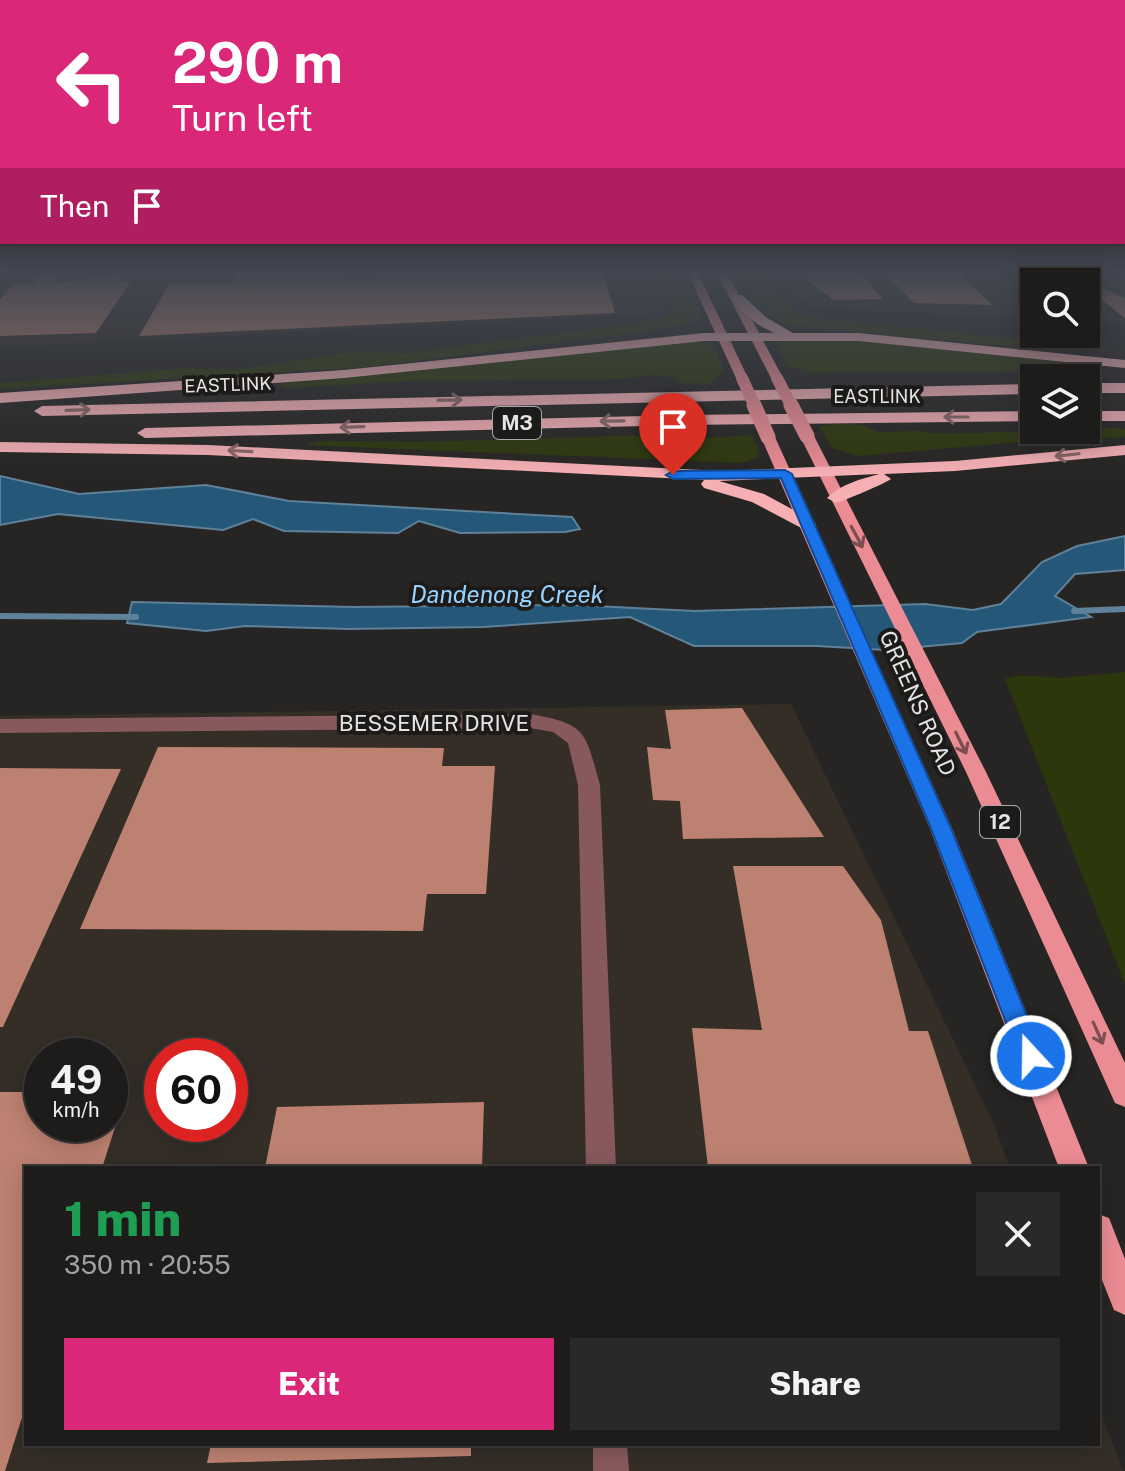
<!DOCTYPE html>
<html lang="en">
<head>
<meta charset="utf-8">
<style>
  :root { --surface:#1d1c1a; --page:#2a2927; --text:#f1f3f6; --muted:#a0a1a2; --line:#3b3a39; --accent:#db2777 }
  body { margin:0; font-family:"Public Sans",sans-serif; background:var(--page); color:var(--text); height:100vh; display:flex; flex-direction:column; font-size:30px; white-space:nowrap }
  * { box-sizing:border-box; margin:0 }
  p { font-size:26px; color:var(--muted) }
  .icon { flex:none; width:44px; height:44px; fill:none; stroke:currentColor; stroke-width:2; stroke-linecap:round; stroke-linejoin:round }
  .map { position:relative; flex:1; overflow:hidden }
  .sheet { position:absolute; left:24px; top:1166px; width:1076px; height:280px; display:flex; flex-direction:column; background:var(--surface); border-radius:0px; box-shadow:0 4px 20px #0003,0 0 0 2px var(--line) }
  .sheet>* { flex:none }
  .guide { position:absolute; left:0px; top:0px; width:1126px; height:244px; box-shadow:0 4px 20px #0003,0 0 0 2px var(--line); background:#db2777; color:#fff; overflow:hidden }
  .tools { position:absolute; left:1020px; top:268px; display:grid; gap:16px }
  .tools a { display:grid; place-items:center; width:80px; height:80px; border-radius:0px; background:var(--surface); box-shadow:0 4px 20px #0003,0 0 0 2px var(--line); font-size:40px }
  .speed { position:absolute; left:24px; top:1038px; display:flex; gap:16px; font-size:40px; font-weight:700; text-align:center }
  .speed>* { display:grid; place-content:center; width:104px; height:104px; border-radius:50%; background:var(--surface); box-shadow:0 4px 20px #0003,0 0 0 2px var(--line); line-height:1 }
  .speed small { font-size:20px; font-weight:400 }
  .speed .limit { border:12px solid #d22; background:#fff; color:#111 }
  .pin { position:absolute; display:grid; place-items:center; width:68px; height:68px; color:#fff; margin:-82px -34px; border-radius:50% 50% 50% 0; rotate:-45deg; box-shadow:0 0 8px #0007 }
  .pin .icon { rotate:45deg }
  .me { position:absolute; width:88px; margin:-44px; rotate:339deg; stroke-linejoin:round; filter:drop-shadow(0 0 6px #0008) }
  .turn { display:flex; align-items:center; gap:28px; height:168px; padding:0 40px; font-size:36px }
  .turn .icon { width:104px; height:104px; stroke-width:2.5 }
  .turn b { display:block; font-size:56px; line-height:68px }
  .then { display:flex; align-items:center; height:76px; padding:0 40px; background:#0003; gap:16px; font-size:30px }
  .round { display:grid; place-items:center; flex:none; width:84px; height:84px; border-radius:0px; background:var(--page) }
  .headline { display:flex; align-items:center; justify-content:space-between; height:136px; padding:0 40px }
  h1 { font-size:48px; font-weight:800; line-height:60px; color:#1e9e55 }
  .primary-button { display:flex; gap:16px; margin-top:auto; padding:16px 40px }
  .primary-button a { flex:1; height:92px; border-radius:0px; background:var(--accent); color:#fff; font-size:32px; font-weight:800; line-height:92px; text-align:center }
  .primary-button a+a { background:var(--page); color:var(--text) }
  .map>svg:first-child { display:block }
  .built { fill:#342e27; fill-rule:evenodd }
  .green { fill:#2d370c }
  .water { fill:#255779; stroke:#5f8199; stroke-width:2 }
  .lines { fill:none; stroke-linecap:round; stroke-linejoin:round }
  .stream { stroke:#5f8199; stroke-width:6 }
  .building { fill:#bc8170 }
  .street { fill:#88595c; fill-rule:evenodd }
  .primary { fill:#eb8b93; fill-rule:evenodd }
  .highway { fill:#f6b0b4; fill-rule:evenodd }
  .primary-bridge-far1 { stroke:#eb8b93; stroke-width:12 }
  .primary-bridge { stroke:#eb8b93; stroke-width:15 }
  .oneway { stroke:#8a6666 }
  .oneway2 { stroke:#7a4d50 }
  .route { fill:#1a73e8; stroke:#114b97; stroke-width:2 }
  .labels { text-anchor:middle; stroke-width:8; stroke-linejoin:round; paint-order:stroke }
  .far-street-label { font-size:18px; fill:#e6e4e3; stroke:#1d1b19 }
  .shield { fill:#1d1b19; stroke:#aaa8a6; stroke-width:2 }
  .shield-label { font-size:20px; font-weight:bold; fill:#e6e4e3 }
  .street-label { font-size:22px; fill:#e6e4e3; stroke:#1d1b19 }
  .water-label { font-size:24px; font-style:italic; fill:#98d3ff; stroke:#1d1b19 }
</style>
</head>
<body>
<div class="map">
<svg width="1125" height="1471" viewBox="0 0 1125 1471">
  <rect width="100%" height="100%" fill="#272523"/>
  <path class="built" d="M 0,269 L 652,269 L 669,313 L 0,347 Z
    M 766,269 L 1125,269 L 1125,322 L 1086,320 L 1086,282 L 1034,282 L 1034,318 L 814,308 Z
    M 791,704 L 993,1122 L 1010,1168 L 26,1168 L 26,1444 L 1098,1444 L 1098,1404 L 1123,1471 L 0,1471 L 0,716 ZM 42,1056 L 110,1056 L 110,1124 L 42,1124 ZM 162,1056 L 230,1056 L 230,1124 L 162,1124 Z"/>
  <path class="green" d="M 658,269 L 677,269 L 695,299 L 702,319 L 671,328 L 368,367 L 0,389 L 0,383 L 188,368 L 235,370 L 351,352 L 409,353 L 630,324 L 659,318 L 671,310 Z
    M 735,269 L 756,269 L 798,314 L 814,318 L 1070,344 L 1108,351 L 1035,349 L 787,325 C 759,317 755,288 735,269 Z
    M 825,336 L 1071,361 L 1093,370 L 814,373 L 787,366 L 777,342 Z
    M 702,340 C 716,344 718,358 724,370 L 711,384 L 680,383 L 676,378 L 653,375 L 616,379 L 413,381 L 286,388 L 277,383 Z
    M 838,424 L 864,425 L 878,432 L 918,431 L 942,434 L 1120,428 L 1125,429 L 1125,437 L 1019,442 L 858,456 L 832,448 L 819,427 Z
    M 684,434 L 712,438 L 752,435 L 759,451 L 756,458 L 743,463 L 304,445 L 319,441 L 418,442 Z
    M 1125,672 L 1125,984 L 1005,679 L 1021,675 L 1061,678 Z"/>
  <path class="water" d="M 0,476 L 79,494 L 206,485 L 289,501 L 572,517 L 580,529 L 565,532 L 460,533 L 419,521 L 398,533 L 284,531 L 253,519 L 223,530 L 58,514 L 0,525 Z
    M 1125,536 L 1125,570 L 1075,574 L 1055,596 L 1091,617 L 977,632 L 962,643 L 886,650 L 817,646 L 694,646 L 630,617 L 483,627 L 349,629 L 245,626 L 206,631 L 127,623 L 132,602 L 354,607 L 574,605 L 694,611 L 925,604 L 973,610 L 1001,604 L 1042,562 L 1077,546 Z"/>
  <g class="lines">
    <path class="stream" d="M 1074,611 L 1125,609
      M 0,616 L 136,617"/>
  </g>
  <path class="building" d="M 346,269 L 343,280 L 373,279 L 375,269 L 602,269 L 615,313 L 139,336 L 170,283 L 231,283 L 237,270 Z
    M 792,269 L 857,269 L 883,299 L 834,300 Z
    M 880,269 L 955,269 L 992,305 L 914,303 Z
    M 61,272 L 64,274 L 56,283 L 123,274 L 120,281 L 131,281 L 96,333 L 0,336 L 0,299 L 14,284 L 35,283 L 37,280 L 30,281 L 35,275 Z
    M 1086,288 L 1102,288 L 1125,298 L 1125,318 Z
    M 742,708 L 824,837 L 683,839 L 680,801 L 653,800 L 647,747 L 671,749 L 665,710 Z
    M 158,747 L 444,748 L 442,766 L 495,766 L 486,894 L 427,894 L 423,931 L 80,929 Z
    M 0,768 L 121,769 L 3,1027 L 0,1027 Z
    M 733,866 L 843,866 L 881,920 L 909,1031 L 928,1031 L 973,1168 L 708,1168 L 692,1028 L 762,1030 Z
    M 0,1092 L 42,1092 L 42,1124 L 110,1124 L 110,1093 L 126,1093 L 102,1168 L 26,1168 L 26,1405 L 5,1471 L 0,1471 Z
    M 484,1102 L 482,1168 L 265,1168 L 277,1107 Z
    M 211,1444 L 471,1444 L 471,1456 L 207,1463 Z"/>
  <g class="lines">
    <path class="street" d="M 1067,269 L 1125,272 L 1125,278 L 1089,277 Z
      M 530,714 C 588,724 585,732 600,785 L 616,1168 L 586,1168 L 578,785 L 568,743 L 553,732 L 530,728 L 0,733 L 0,719 Z
      M 593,1444 L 627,1444 L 629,1471 L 593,1471 Z"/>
    <path class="primary" d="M 686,269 L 696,269 L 748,378 L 746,381 L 736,378 Z
      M 715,269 L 725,269 L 783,378 L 781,381 L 771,378 Z
      M 807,432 L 814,436 L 986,772 L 1125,1063 L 1125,1107 L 1115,1103 L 966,772 L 800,436 Z
      M 768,433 L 775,437 L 951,826 L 1089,1168 L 1059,1168 L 929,826 L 761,437 Z
      M 1098,1214 L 1109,1218 L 1125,1259 L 1125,1315 L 1114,1310 L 1098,1270 Z"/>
    <path class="highway" d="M 732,295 L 742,295 L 767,318 L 793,333 L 859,333 L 1125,360 L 1125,368 L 859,341 L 704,341 L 344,378 L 0,403 L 0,393 L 344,370 L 704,333 L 774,333 L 757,324 L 732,301 Z
      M 1086,383 L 1125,383 L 1125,393 L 1086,393 Z
      M 1034,384 L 1034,394 L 42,416 L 34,411 L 42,406 Z
      M 1034,411 L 1034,421 L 687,425 L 145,438 L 137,433 L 145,428 L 687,415 Z
      M 1086,411 L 1125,411 L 1125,421 L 1086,421 Z
      M 0,442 L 208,445 L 721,471 L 955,461 L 1125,445 L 1125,455 L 955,471 L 884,474 L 891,479 C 886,483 844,501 836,503 L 827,498 C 841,484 861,479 879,474 L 719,481 L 764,494 L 814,521 L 816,525 L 807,531 L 752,502 L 704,488 L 701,484 L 704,480 L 208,455 L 0,452 Z"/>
    <path class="primary-bridge-far1" d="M 742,378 L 755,407
      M 777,378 L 792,407"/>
    <path class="primary-bridge" d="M 754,405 L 768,437
      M 791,405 L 807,436"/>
  </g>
  <defs><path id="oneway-shaft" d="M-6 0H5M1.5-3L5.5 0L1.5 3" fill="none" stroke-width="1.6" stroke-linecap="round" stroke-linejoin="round" transform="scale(2)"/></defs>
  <g class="oneway">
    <use href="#oneway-shaft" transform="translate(450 400) rotate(-1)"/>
    <use href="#oneway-shaft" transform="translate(78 410) rotate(-2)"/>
    <use href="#oneway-shaft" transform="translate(956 417) rotate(180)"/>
    <use href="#oneway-shaft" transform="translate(612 421) rotate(179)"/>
    <use href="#oneway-shaft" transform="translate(352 427) rotate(178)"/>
    <use href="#oneway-shaft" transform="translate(240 451) rotate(-177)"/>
    <use href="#oneway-shaft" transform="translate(1067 455) rotate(174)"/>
  </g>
  <g class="oneway2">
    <use href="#oneway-shaft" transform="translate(857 537) rotate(62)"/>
    <use href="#oneway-shaft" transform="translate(961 743) rotate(64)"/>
    <use href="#oneway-shaft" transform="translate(1098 1033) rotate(66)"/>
  </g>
  <linearGradient id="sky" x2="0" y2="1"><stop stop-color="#151413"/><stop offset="0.57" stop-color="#414650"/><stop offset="1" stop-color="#414650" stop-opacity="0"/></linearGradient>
  <rect width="1125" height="475" fill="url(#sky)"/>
  <path class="route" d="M 785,470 L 792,474 L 950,826 L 1043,1056 L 1039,1064 L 1031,1068 L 1022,1064 L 930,826 L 781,478 L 673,479 L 666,475 L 673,471 Z"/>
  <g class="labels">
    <g class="far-street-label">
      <text transform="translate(228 385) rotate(-2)" y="6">EASTLINK</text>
      <text x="877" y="403">EASTLINK</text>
    </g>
    <g class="shield">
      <rect x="493" y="407" width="48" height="32" rx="6"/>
      <rect x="980" y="806" width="40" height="32" rx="6"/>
    </g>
    <g class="shield-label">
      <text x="517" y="430">M3</text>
      <text x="1000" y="829">12</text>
    </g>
    <g class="street-label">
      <text transform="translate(918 703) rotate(66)" y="8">GREENS ROAD</text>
      <text x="434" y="731">BESSEMER DRIVE</text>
    </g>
    <g class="water-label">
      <text x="507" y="603">Dandenong Creek</text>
    </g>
  </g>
</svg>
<div class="tools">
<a><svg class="icon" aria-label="search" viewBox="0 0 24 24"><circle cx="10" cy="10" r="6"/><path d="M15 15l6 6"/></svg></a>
<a><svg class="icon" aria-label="layers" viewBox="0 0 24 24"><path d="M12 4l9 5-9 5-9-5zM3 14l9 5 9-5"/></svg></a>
</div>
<div class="speed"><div>49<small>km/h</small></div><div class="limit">60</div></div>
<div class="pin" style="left:673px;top:475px;background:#d93025"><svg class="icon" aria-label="arrive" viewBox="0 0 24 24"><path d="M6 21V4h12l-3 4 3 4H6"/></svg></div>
<svg class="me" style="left:1031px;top:1056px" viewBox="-20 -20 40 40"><circle r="17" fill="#1a73e8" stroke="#fff" stroke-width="3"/><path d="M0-11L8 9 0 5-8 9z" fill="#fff"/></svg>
<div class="guide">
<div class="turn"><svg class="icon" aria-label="left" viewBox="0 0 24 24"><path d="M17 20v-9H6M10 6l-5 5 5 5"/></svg><div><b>290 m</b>Turn left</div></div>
<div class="then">Then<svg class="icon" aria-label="arrive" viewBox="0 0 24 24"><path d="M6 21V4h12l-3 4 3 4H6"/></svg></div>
</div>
<section class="sheet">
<div class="headline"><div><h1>1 min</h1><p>350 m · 20:55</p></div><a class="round"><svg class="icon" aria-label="close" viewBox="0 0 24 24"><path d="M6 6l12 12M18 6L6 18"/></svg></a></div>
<div class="primary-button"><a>Exit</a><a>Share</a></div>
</section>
</div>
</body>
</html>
